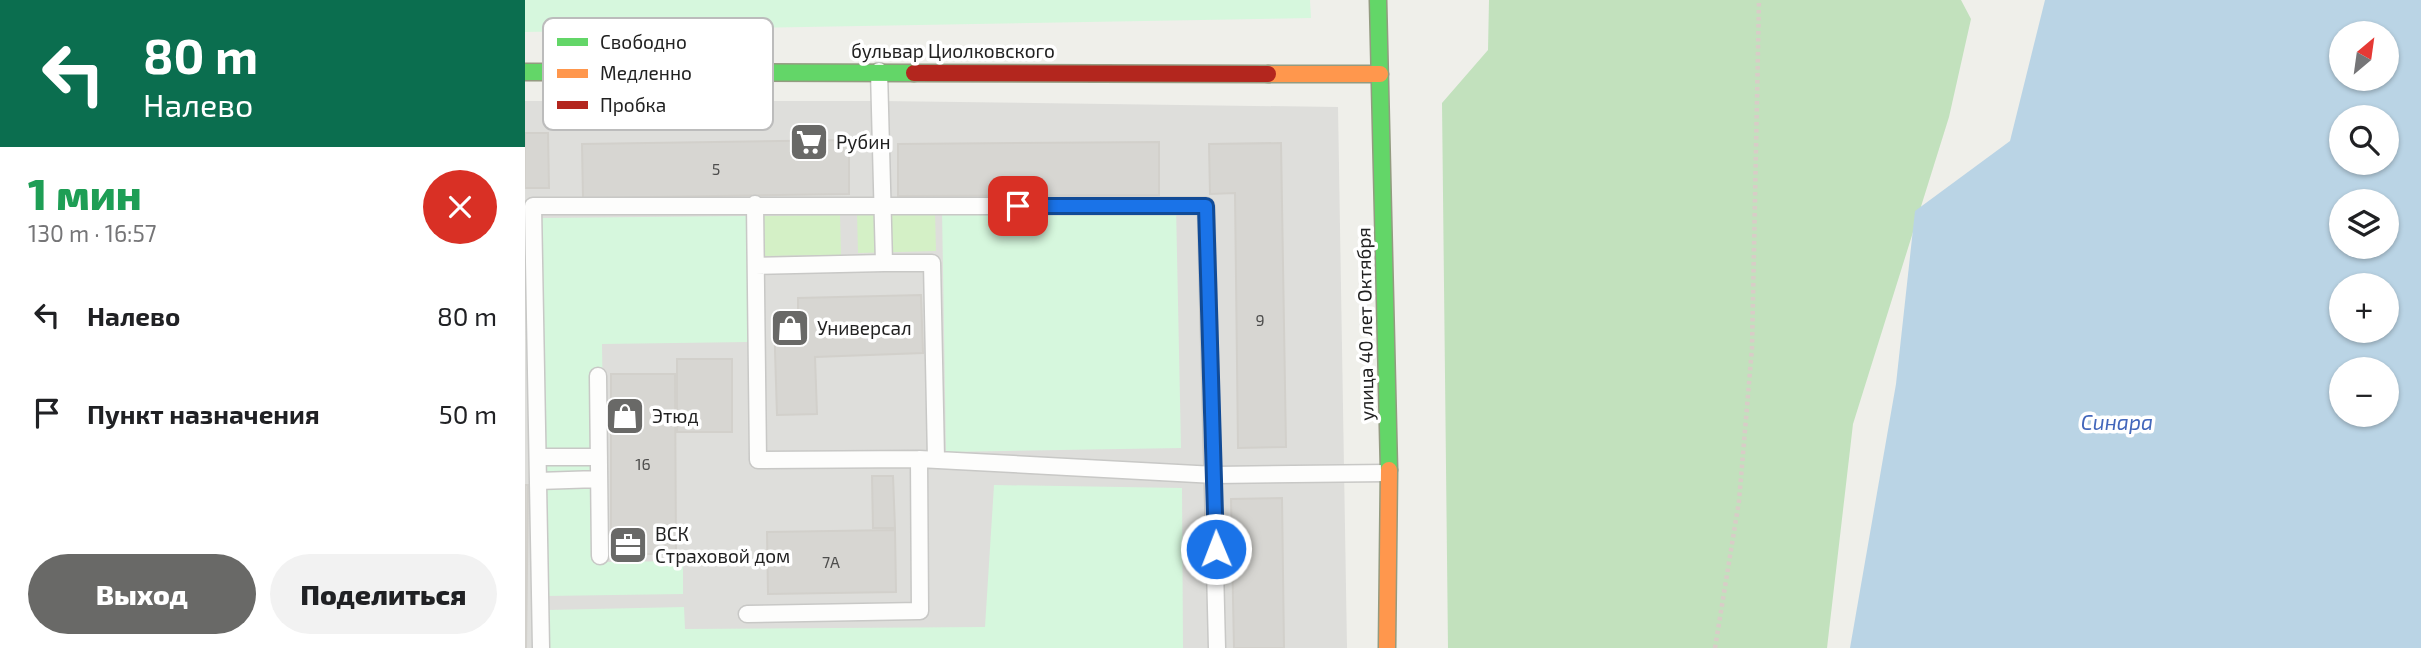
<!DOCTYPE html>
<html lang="ru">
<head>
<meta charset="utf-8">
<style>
  :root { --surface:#fff; --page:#f2f2f2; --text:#202124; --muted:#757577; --accent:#696967 }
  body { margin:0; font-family:"Exo 2",sans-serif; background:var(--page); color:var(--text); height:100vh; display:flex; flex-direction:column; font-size:26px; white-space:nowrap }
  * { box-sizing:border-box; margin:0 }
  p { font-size:23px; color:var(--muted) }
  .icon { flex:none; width:38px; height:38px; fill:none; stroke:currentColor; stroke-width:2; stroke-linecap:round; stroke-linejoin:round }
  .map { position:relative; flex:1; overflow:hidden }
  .sheet { display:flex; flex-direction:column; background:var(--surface); width:525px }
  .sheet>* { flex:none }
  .guide { background:#0b6e4f; color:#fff; overflow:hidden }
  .needle { width:46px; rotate:29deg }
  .fabs { position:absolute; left:1804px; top:21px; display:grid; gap:14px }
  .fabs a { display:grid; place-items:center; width:70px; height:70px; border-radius:50%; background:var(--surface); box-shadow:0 2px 5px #0004; font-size:35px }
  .pin { position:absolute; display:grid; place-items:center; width:60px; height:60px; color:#fff; margin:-30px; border-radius:14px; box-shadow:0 4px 10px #0006 }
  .me { position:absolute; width:77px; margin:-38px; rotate:359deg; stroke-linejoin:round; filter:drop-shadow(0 0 5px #0008) }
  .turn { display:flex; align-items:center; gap:24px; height:147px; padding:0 28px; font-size:32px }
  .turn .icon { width:91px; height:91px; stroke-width:2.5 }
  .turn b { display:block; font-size:49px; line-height:60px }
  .round { display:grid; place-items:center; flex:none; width:74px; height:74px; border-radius:37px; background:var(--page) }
  .headline { display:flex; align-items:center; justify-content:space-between; height:119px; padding:0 28px }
  h1 { font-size:42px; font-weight:800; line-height:52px; color:#1e9e55 }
  .primary-button { display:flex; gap:14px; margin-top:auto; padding:14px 28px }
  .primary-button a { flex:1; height:80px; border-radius:42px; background:var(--accent); color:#fff; font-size:28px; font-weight:800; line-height:80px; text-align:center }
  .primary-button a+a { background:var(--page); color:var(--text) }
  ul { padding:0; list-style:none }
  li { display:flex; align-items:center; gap:21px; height:98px; padding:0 28px }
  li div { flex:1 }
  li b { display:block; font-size:26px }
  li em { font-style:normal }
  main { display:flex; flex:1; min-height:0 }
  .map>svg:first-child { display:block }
  .residential { fill:#dededb }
  .grass { fill:#d4f0c6 }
  .forest { fill:#c2e1bd }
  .park { fill:#d6f7dd }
  .water { fill:#bad4e5; fill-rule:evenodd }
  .building { fill:#d7d6d2; stroke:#d2d0cb; stroke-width:2 }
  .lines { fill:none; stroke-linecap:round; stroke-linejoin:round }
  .lane-casing { stroke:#c8c8c6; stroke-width:19 }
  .fast-casing { stroke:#939b80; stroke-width:19 }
  .slow-casing { stroke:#939b80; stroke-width:19 }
  .jam-casing { stroke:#939b80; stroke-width:19 }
  .path { stroke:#d8cdc7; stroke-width:4.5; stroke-dasharray:3.5 3.5; stroke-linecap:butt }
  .lane { stroke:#fdfdfc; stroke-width:16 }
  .fast { stroke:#63d668; stroke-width:16 }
  .slow { stroke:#ff974d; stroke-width:16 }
  .jam { stroke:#b3261e; stroke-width:16 }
  .route-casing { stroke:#114b97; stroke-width:18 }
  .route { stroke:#1a73e8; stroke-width:12 }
  .labels { text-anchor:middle; stroke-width:7; stroke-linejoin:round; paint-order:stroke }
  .number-label { font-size:16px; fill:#4e4e4d }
  .street-label { font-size:19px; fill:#212121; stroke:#fff }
  .poi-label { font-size:19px; fill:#212121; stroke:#fff; text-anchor:start }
  .water-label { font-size:21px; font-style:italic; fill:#4367bb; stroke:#fff }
  .key { fill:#fff; stroke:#bcbcbc; stroke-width:2 }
  .key-label { font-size:19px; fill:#212121 }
</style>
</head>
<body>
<main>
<section class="sheet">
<div class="guide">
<div class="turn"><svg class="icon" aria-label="left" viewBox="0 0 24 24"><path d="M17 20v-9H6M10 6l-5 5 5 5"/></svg><div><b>80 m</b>Налево</div></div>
</div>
<div class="headline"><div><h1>1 мин</h1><p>130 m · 16:57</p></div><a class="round" style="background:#d93025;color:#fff"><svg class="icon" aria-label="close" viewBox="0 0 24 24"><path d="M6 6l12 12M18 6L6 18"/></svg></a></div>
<ul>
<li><svg class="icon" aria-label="left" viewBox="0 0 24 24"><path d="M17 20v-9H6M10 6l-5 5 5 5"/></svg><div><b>Налево</b></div><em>80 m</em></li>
<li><svg class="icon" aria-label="arrive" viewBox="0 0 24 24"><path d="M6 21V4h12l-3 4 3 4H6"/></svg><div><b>Пункт назначения</b></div><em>50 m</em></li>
</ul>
<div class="primary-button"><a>Выход</a><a>Поделиться</a></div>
</section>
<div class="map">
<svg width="1896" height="648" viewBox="0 0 1896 648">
  <rect width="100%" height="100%" fill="#efefea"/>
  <path class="residential" d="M 0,101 L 356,101 L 813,107 L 822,648 L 0,648 Z"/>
  <path class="grass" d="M 410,212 L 411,251 L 333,253 L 332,213 Z
    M 315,215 L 316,255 L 238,256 L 237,216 Z"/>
  <path class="forest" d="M 964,0 L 1436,0 L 1446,19 L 1424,117 L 1328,424 L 1302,648 L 923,648 L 917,103 L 963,50 Z"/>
  <path class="park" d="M 0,0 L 785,0 L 786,18 L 0,32 Z
    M 651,206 L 656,448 L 421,452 L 417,210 Z
    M 221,216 L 223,342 L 77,344 L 80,562 L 158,561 L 158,594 L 21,596 L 16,218 Z
    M 469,485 L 657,488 L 658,648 L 22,648 L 22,610 L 159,607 L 160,629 L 460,627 Z"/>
  <path class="water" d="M 1520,0 L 1896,0 L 1896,648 L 1325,648 L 1371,384 L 1390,211 L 1485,141 ZM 1816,33 L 1862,33 L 1862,79 L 1816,79 ZM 1816,117 L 1862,117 L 1862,163 L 1816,163 ZM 1816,201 L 1862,201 L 1862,247 L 1816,247 ZM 1816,285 L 1862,285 L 1862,331 L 1816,331 ZM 1816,369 L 1862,369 L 1862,415 L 1816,415 Z"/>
  <path class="building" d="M 0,133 L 23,133 L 24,188 L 0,188 Z
    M 324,140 L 324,194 L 58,198 L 57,144 Z
    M 634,142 L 634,195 L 373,196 L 373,144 Z
    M 756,143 L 761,447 L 713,448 L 710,193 L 685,194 L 684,144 Z
    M 396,295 L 398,353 L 290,357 L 292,414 L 252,415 L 249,318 L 273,317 L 273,298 Z
    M 152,359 L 207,359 L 207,432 L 152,432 Z
    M 86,374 L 150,374 L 151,554 L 86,554 Z
    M 347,476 L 368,476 L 370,528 L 348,528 Z
    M 0,485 L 3,485 L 1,648 L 0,648 Z
    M 757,498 L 759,648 L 709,648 L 706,499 Z
    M 370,530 L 371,592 L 243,594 L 242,532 Z"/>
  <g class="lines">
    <g class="lane-casing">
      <path id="lane" d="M 230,204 L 233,460 L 394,459
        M 359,263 L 407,263 L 411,459
        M 231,266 L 359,263 L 354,71
        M 73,376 L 75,556
        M 13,457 L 74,457
        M 13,481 L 74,479
        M 222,614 L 395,611 L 394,459 L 690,475 L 863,473
        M 16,648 L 8,206 L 681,206 L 692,648"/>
    </g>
    <g class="fast-casing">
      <path id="fast" d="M 853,0 L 864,470
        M 0,72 L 389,73"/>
    </g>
    <g class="slow-casing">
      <path id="slow" d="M 743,74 L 855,74
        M 862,648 L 864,470"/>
    </g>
    <g class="jam-casing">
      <path id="jam" d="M 389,73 L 743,74"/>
    </g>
    <path class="path" d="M 1190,648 L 1214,501 L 1227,348 L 1234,0"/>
    <use href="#lane" class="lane"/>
    <use href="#fast" class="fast"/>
    <use href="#slow" class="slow"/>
    <use href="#jam" class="jam"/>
  </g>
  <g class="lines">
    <g class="route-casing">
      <path id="route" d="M 493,206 L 681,206 L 691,549"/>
    </g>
    <use href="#route" class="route"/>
  </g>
  <defs>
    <g id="supermarket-square" transform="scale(2.0125)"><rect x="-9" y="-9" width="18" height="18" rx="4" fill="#696967" stroke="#fff"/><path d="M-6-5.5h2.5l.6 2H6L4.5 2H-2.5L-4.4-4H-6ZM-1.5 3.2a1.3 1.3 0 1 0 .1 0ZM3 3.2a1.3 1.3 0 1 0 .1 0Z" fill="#fff"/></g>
    <g id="shop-square" transform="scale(2.0125)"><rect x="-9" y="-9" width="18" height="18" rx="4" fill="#696967" stroke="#fff"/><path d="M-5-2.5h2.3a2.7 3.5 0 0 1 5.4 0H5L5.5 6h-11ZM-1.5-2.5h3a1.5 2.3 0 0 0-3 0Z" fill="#fff"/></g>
    <g id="office-square" transform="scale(2.0125)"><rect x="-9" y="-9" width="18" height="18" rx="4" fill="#696967" stroke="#fff"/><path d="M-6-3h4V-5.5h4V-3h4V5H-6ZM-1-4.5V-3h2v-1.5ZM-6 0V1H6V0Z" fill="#fff"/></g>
  </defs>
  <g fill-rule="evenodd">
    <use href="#supermarket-square" x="284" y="142"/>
    <use href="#shop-square" x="265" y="328"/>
    <use href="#shop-square" x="100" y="416"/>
    <use href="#office-square" x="103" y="545"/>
  </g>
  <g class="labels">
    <g class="number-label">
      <text x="191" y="175">5</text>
      <text x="735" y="326">9</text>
      <text x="118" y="470">16</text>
      <text x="306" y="568">7А</text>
    </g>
    <g class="street-label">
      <text x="428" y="58">бульвар Циолковского</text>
      <text transform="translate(840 324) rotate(-91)" y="7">улица 40 лет Октября</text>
    </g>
    <g class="poi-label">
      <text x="311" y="149">Рубин</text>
      <text x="292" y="335">Универсал</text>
      <text x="127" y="423">Этюд</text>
      <text x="130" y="541">ВСК<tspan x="130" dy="22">Страховой дом</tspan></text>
    </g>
    <g class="water-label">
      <text x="1592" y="430">Синара</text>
    </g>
  </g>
  <rect x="18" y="18" width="230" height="112" rx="10" class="key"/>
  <rect x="32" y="38" width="31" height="8" fill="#63d668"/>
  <rect x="32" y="69" width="31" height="9" fill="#ff974d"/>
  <rect x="32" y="101" width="31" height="8" fill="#b3261e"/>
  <g class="key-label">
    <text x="75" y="49">Свободно</text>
    <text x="75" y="80">Медленно</text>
    <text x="75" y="112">Пробка</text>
  </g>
</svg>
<div class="fabs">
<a><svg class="needle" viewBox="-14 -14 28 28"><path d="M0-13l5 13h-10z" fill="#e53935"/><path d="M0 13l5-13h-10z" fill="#757577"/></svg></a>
<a><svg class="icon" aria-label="search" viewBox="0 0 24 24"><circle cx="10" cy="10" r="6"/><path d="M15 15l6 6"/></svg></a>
<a><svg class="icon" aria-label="layers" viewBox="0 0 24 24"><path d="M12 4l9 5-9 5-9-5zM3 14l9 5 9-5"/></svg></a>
<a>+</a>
<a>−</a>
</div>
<div class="pin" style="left:493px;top:206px;background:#d93025"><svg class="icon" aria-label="arrive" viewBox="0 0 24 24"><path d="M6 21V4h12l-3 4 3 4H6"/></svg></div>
<svg class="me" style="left:691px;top:549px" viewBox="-20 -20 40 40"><circle r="17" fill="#1a73e8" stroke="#fff" stroke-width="3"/><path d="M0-11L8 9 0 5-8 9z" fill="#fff"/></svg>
</div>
</main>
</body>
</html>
